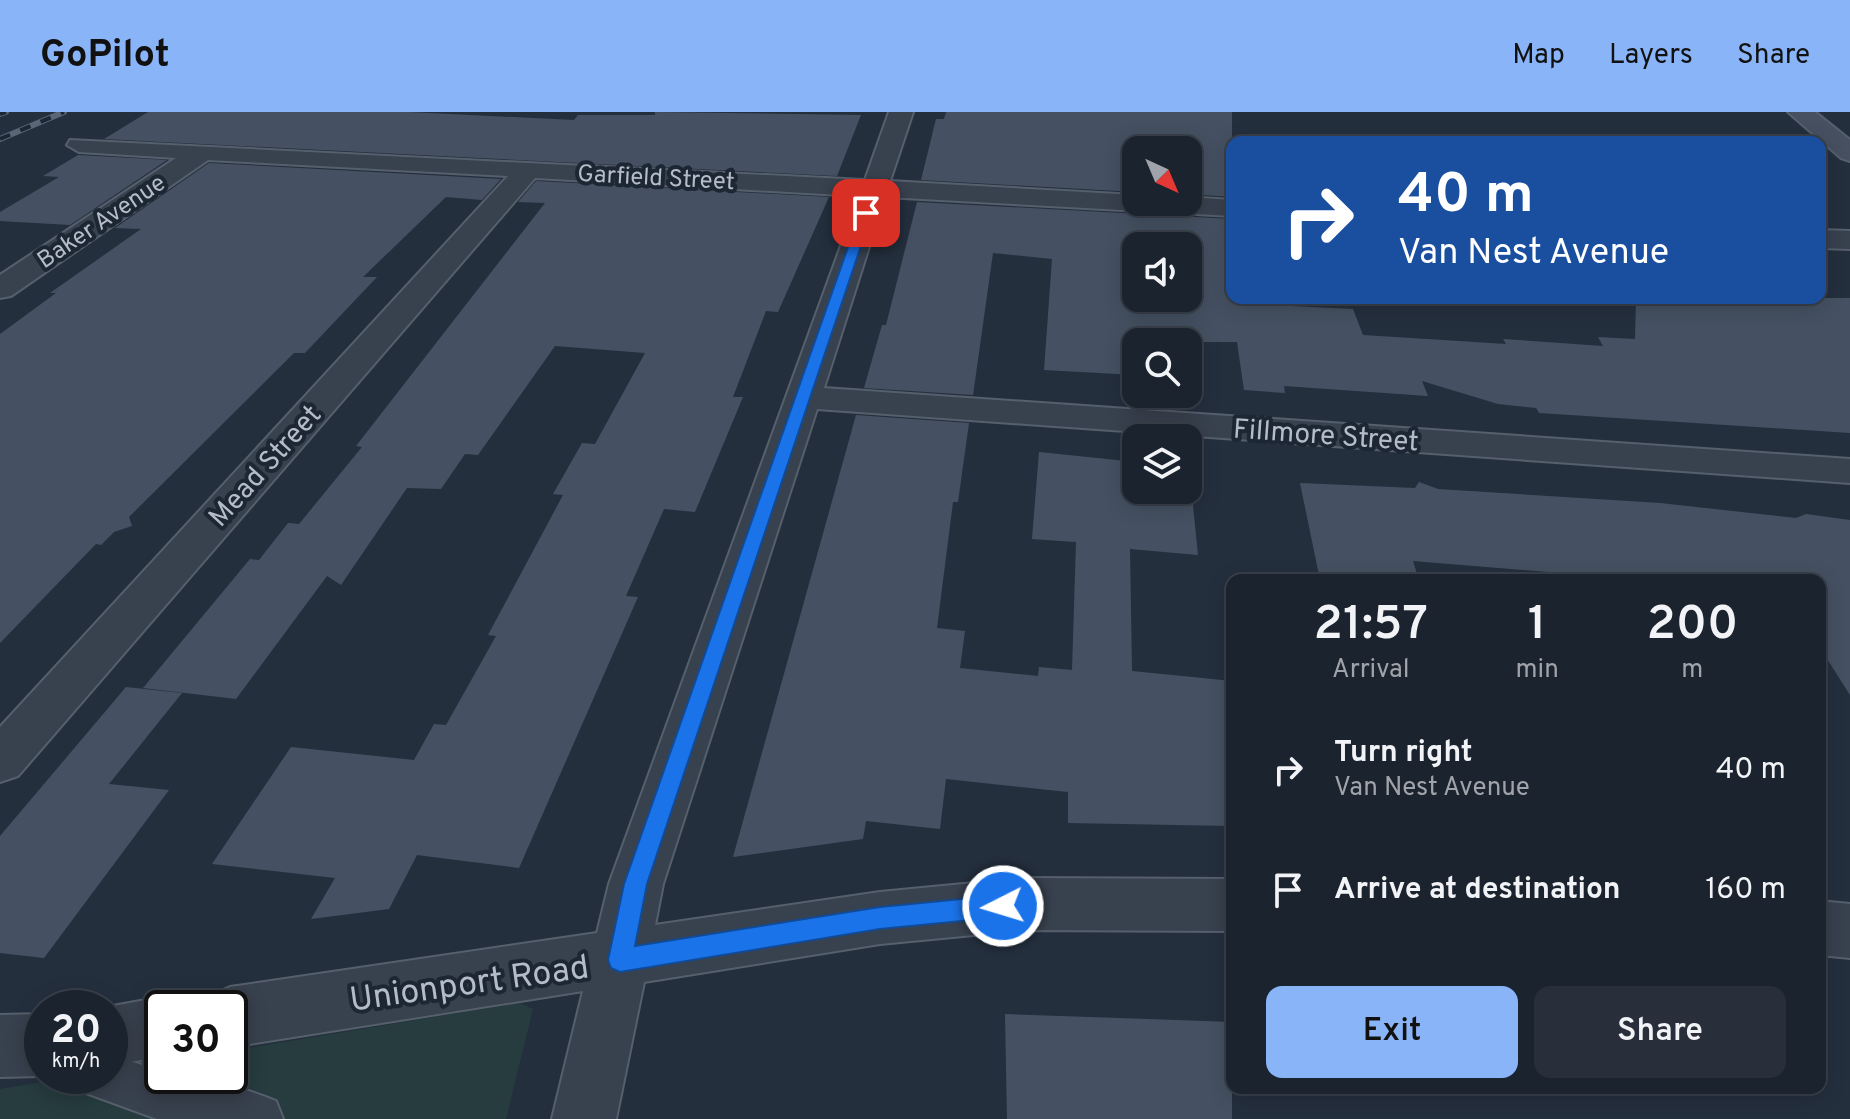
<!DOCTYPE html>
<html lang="en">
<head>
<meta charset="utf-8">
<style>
  :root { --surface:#1b232e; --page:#282f3a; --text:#f1f3f6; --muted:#a0a4aa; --line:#39404a; --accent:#8ab4f8 }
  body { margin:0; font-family:Overpass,sans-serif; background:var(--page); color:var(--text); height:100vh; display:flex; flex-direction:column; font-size:30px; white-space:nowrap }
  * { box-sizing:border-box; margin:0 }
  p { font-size:26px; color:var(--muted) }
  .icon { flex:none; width:44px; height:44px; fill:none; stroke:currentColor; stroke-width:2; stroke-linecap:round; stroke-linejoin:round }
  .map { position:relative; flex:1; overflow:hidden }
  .sheet { position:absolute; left:1226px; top:462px; width:600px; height:520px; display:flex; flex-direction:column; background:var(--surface); border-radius:16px; box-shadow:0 4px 20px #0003,0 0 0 2px var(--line) }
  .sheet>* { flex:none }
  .hud { position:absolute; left:1226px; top:24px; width:600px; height:168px; border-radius:16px; box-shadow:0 4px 20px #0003,0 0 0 2px var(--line); background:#1a4fa0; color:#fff; overflow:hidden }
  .needle { width:52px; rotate:136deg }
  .fabs { position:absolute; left:1122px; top:24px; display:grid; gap:16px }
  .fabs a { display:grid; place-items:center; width:80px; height:80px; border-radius:16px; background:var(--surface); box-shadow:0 4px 20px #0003,0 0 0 2px var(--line); font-size:40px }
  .speed { position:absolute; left:24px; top:878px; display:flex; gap:16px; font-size:40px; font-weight:700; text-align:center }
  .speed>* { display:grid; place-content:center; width:104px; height:104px; border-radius:50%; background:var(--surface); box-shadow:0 4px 20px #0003,0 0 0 2px var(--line); line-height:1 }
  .speed small { font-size:20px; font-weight:400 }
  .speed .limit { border:4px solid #111; border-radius:12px; background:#fff; color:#111 }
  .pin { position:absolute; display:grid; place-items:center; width:68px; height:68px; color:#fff; margin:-34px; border-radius:16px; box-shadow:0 4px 12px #0006 }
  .me { position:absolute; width:88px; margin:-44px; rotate:265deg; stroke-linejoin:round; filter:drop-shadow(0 0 6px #0008) }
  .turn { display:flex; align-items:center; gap:28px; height:168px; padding:0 40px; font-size:36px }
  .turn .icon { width:104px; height:104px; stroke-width:2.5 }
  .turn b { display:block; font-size:56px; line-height:68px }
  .eta { display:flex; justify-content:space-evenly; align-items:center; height:136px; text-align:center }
  .eta b { font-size:48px; font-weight:600; line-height:56px }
  .action { display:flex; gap:16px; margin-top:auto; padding:16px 40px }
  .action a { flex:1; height:92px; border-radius:16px; background:var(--accent); color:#111; font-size:32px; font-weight:600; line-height:92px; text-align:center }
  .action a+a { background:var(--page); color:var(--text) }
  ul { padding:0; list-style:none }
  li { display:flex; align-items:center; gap:24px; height:120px; padding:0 40px }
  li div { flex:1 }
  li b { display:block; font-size:30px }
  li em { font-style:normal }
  header { display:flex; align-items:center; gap:48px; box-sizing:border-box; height:112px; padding:0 40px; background:var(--accent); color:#111 }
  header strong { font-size:38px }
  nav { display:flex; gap:44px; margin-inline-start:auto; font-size:28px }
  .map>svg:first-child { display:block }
  .green { fill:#263c3f }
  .building { fill:#455162; fill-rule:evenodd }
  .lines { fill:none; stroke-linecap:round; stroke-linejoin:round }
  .pedestrian-casing { stroke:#565f6c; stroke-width:4 }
  .minor-casing { stroke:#565f6c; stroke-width:4 }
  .secondary-casing { stroke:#565f6c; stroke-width:4 }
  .pedestrian { fill:#38414e; fill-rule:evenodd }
  .minor { fill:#38414e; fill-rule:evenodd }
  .secondary { fill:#465061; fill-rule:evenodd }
  .rail-casing { stroke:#5a6575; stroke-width:6 }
  .rail { stroke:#1d2633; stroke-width:4; stroke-dasharray:11; stroke-linecap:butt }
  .route { fill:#1a73e8; stroke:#114b97; stroke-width:2 }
  .labels { text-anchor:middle; stroke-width:8; stroke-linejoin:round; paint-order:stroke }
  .far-street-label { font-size:24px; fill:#b4bcc9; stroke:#1d2633 }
  .street-label { font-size:28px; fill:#b4bcc9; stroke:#1d2633 }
  .near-street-label { font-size:34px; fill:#b4bcc9; stroke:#1d2633 }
</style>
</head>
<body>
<header>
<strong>GoPilot</strong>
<nav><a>Map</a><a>Layers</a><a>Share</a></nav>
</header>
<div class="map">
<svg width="1850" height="1007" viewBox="0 0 1850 1007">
  <rect width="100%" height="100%" fill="#242f3e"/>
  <path class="green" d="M 519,891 L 533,897 L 506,1007 L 0,1007 L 0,977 L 78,964 L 110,964 L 110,959 L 162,950 L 162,964 L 230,964 L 230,939 Z"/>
  <path class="building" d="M 148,0 L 409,0 L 574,8 L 578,3 L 655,3 L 655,0 L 861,3 L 837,64 L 104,27 Z
    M 946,0 L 1232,0 L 1232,85 L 1188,82 L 1188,38 L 1136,38 L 1136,80 L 921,68 L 936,7 L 944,7 Z
    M 78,43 L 167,48 L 70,113 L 0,109 L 0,100 L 59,65 L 43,64 Z
    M 209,51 L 501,67 L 482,88 L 446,85 L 363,165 L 377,165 L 305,241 L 294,241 L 129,405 L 132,414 L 114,420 L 101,433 L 96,432 L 0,531 L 0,222 L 56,181 L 50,181 L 141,117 L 115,116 Z
    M 536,69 L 829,85 L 778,200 L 766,199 L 733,285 L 743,285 L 695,400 L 664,397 L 626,484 L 638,485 L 519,756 L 417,743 L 389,797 L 311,807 L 335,766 L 212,752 L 291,635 L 414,648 L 434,612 L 446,613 L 496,524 L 488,523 L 563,383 L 553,382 L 582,331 L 595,332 L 645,241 L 555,234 L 478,343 L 465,342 L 441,377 L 407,376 L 341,473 L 327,464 L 236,587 L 143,576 L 250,447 L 259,448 L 288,411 L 299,412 L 362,335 L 356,334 L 545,91 L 518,90 Z
    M 917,90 L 1232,107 L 1232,186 L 1267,186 L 1268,193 L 1353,197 L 1363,223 L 1506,232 L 1503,227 L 1603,234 L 1598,225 L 1635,227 L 1636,186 L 1850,186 L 1850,321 L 1539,301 L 1536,296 L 1498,292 L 1422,269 L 1428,284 L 1284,274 L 1285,281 L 1244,278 L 1237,230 L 1136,230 L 1136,263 L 1044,258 L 1052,147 L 993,141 L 973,283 L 864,276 L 882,213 L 886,213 ZM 1136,134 L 1188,134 L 1188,186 L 1136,186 Z
    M 856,303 L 969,311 L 958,390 L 953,390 L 937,516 L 965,519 L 960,556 L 1038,564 L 1039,555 L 1072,558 L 1076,430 L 1032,427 L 1039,340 L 1136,350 L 1136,378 L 1188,378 L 1189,354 L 1198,443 L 1130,437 L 1132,559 L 1232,569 L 1232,714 L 1068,711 L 1068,680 L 946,667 L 940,717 L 866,709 L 863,727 L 733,745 Z
    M 1419,370 L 1438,377 L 1660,391 L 1796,406 L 1806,402 L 1850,408 L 1850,583 L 1820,536 L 1820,468 L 1613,468 L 1611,465 L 1413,449 L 1419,468 L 1320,468 L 1300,371 L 1415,376 Z
    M 126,575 L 182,581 L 109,672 L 169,678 L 44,846 L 0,841 L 0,724 Z
    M 1005,902 L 1232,910 L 1232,1007 L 1007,1007 Z"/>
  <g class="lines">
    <g class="pedestrian-casing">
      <path id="pedestrian" d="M 110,942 L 162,960 L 162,964 C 199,964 242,975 276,989 L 283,1007 L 157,1007 L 86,981 L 79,964 L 110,964 Z"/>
    </g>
    <g class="minor-casing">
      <path id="minor" d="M 889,0 L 913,0 L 890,69 L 1136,83 L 1136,90 L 1188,90 L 1188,85 L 1232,88 L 1232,104 L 885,85 L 824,276 L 1850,347 L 1850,371 L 817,297 L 663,772 L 655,813 L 880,780 L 1025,766 L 1232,767 L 1232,819 L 1025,818 L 880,832 L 644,870 L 616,1007 L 552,1007 L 583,879 L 230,935 L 230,896 L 204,896 L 209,884 L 230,875 L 597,821 L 609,772 L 859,84 L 535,66 L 18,664 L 0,670 L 0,615 L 508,64 L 208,48 L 11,184 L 0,186 L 0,163 L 176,46 L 79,40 L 67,33 L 70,28 L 865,68 Z
        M 1820,118 L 1850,119 L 1850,137 L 1820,136 Z
        M 1820,789 L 1850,792 L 1850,846 L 1820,843 Z
        M 162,885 L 184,896 L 162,896 L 162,945 L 110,953 L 110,896 L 102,896 Z
        M 42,902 L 42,964 L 0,965 L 0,903 Z"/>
    </g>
    <g class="secondary-casing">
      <path id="secondary" d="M 1788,0 L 1815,0 L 1850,28 L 1850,49 L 1841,46 Z"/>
    </g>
    <use href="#pedestrian" class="pedestrian"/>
    <use href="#minor" class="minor"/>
    <use href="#secondary" class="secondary"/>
    <g class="rail-casing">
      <path id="rail" d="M 0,2 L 6,0
        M 0,27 L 64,0"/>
    </g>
    <use href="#rail" class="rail"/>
  </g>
  <path class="route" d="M 866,98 L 872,101 L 647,772 L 635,834 L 880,795 L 1003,783 L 1011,786 L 1014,794 L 1011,802 L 1003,805 L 880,817 L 620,860 L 611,856 L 608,848 L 624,772 L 860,101 Z"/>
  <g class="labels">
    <g class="far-street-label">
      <text transform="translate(656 65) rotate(3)" y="8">Garfield Street</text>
      <text transform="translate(101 109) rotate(-34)" y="8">Baker Avenue</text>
    </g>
    <g class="street-label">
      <text transform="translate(1326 322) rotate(4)" y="10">Fillmore Street</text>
      <text transform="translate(264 353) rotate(-48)" y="10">Mead Street</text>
    </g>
    <g class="near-street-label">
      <text transform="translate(469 870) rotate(-8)" y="12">Unionport Road</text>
    </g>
  </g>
</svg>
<div class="fabs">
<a><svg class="needle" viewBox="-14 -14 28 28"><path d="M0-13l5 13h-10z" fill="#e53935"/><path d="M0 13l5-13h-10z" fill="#a0a4aa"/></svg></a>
<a><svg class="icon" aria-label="sound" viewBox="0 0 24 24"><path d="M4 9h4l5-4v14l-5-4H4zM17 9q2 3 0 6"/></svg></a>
<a><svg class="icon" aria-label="search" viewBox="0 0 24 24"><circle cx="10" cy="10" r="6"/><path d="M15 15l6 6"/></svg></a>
<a><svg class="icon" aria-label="layers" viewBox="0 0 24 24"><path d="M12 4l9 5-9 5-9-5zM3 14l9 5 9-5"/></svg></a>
</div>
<div class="speed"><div>20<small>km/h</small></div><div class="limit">30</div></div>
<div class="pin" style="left:866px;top:101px;background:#d93025"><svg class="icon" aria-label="arrive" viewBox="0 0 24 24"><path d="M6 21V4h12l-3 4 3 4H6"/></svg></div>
<svg class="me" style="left:1003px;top:794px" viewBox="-20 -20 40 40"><circle r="17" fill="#1a73e8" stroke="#fff" stroke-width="3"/><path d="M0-11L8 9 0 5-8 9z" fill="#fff"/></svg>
<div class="hud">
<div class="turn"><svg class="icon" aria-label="right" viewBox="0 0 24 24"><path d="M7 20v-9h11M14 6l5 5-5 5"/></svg><div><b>40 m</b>Van Nest Avenue</div></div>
</div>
<section class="sheet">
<div class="eta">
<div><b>21:57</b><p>Arrival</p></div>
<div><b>1</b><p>min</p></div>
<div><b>200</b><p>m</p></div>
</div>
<ul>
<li><svg class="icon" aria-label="right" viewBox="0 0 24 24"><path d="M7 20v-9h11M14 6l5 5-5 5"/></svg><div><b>Turn right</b><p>Van Nest Avenue</p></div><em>40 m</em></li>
<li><svg class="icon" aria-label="arrive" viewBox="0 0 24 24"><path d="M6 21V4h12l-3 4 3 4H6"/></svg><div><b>Arrive at destination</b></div><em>160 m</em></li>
</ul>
<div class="action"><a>Exit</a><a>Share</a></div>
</section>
</div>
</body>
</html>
